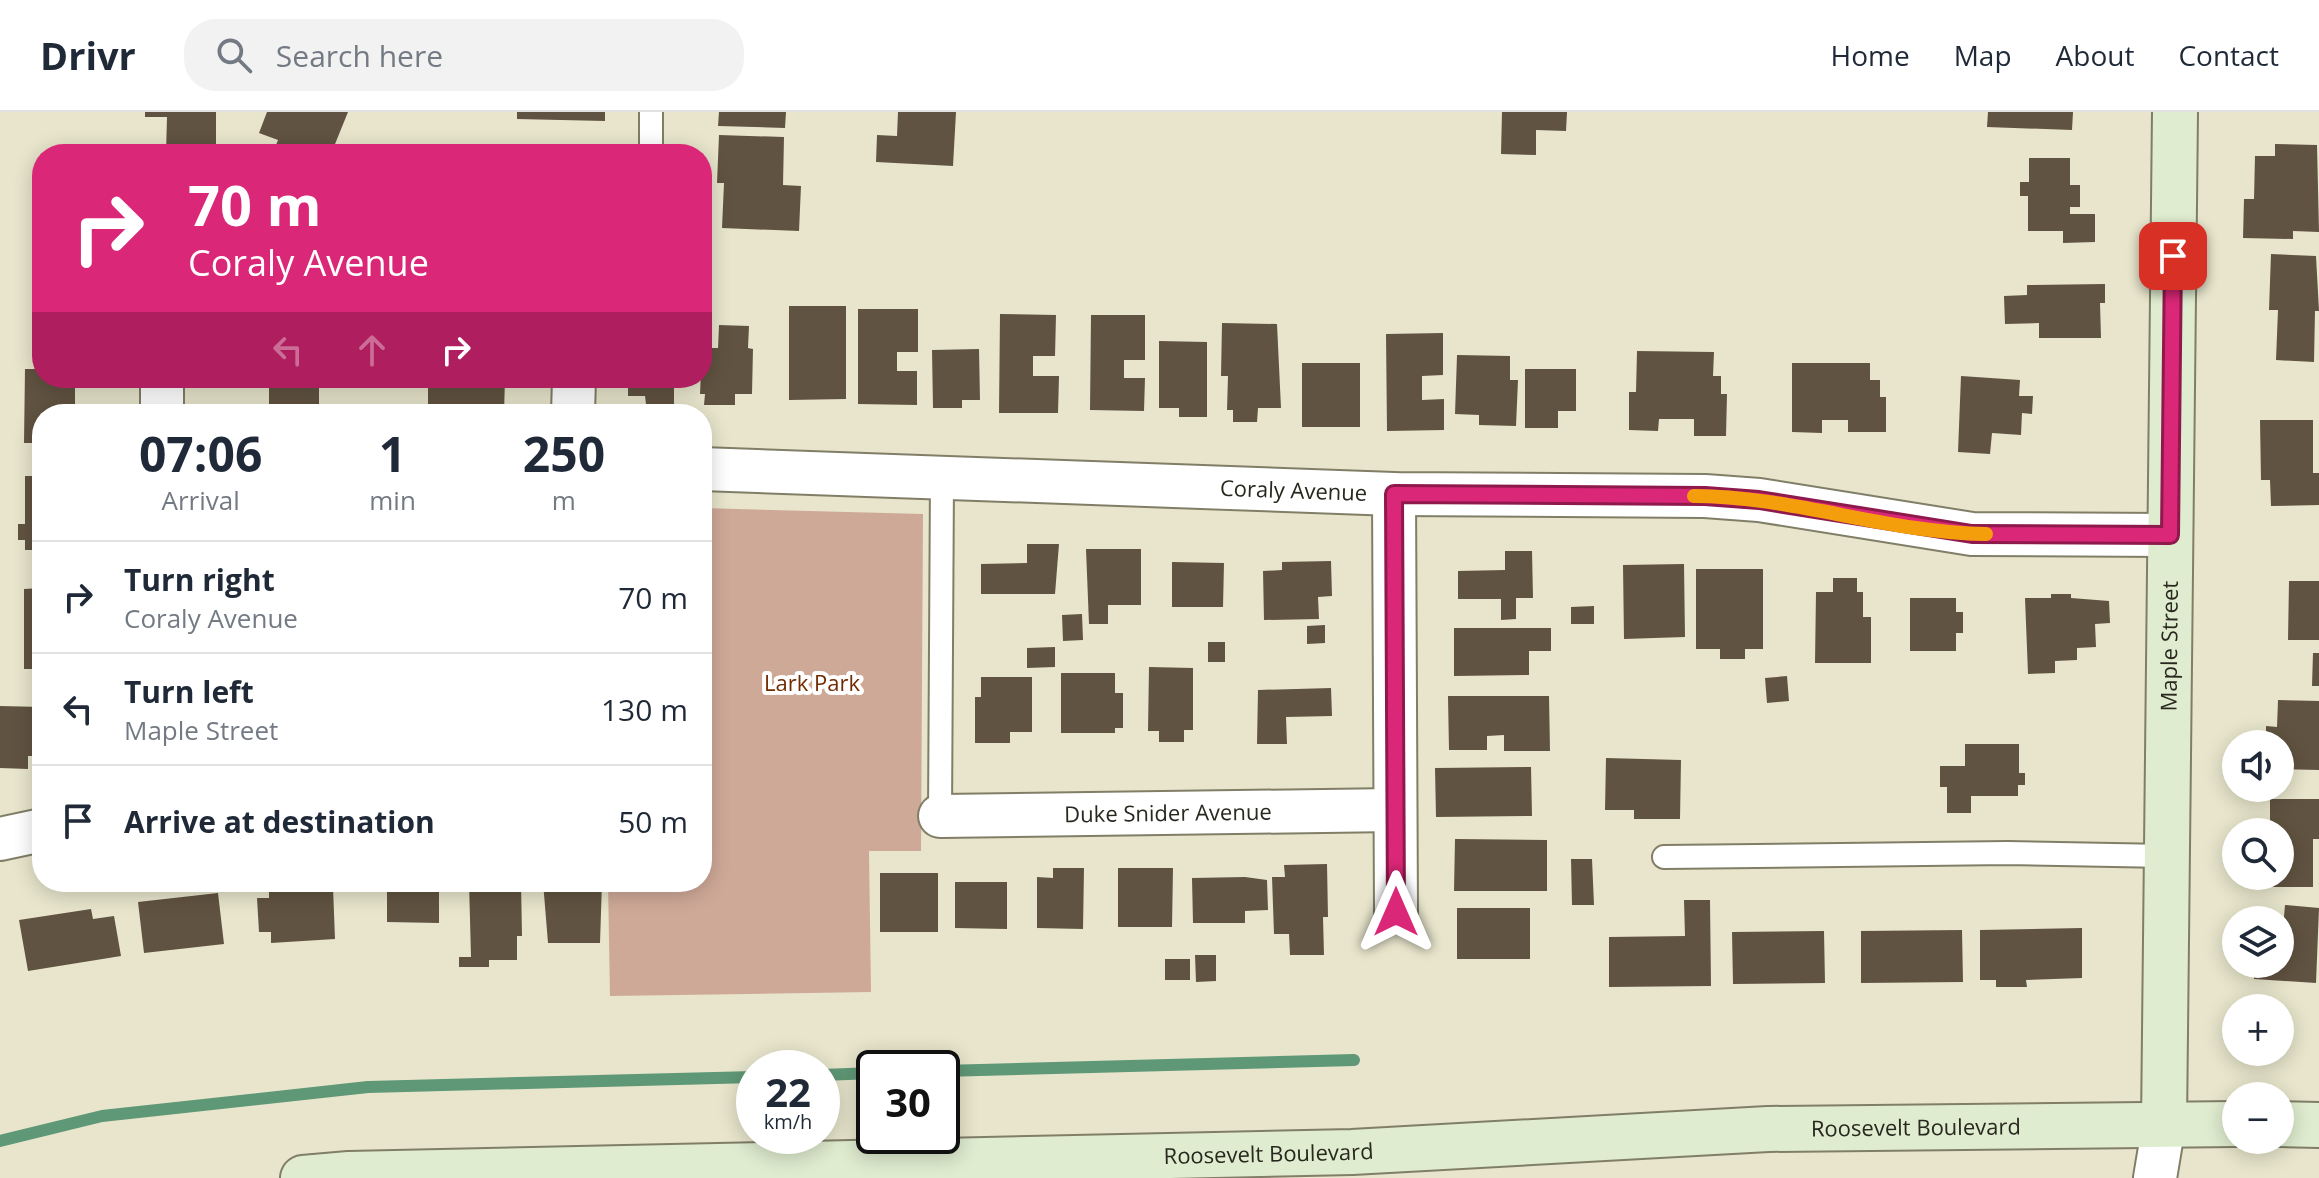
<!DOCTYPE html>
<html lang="en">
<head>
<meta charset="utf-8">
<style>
  :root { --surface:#fff; --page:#f2f2f3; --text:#1f2937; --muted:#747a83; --line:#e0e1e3 }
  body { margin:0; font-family:"Open Sans",sans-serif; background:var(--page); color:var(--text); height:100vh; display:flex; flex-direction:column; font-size:30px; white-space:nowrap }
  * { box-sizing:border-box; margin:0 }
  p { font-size:26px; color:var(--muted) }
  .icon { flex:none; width:44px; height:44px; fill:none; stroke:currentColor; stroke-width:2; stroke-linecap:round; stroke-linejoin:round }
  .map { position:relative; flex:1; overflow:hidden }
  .panel { position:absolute; left:32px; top:292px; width:680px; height:488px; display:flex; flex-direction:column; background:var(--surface); border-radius:32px; box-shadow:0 4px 20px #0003 }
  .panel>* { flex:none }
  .hud { position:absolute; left:32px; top:32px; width:680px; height:244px; border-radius:32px; box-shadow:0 4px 20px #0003; background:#db2777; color:#fff; overflow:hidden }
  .tools { position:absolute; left:2222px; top:618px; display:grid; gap:16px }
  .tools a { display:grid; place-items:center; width:72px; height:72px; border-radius:50%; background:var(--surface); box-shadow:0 4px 20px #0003; font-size:40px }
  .speed { position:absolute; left:736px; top:938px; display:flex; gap:16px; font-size:40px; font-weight:700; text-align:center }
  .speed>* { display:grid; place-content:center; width:104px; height:104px; border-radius:50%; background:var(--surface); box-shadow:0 4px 20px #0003; line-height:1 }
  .speed small { font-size:20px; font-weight:400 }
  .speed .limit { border:4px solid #111; border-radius:12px; background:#fff; color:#111 }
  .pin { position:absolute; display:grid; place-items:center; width:68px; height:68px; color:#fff; margin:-34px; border-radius:16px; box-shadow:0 4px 12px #0006 }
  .me { position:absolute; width:88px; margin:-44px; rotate:0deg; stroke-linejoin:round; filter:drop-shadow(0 0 6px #0008) }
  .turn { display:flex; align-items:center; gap:28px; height:168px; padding:0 24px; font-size:36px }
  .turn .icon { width:104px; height:104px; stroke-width:2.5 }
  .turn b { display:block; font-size:56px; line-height:68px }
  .lanes { display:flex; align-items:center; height:76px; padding:0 24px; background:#0003; justify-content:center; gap:40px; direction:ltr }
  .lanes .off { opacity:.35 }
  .eta { display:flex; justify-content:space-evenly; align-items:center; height:136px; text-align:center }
  .eta b { font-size:48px; font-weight:700; line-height:56px }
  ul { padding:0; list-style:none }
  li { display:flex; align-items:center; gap:24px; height:112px; padding:0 24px; border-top:2px solid var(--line) }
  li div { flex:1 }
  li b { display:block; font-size:30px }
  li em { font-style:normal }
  header { display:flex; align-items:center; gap:48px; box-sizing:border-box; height:112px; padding:0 40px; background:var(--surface); border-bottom:2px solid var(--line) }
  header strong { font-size:38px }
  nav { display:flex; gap:44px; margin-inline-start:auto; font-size:28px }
  .search { width:560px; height:72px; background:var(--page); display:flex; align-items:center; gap:20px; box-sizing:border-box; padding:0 28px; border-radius:32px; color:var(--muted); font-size:30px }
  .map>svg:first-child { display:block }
  .green { fill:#cfa998 }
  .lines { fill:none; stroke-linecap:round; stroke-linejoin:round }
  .stream { stroke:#5f9876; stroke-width:12 }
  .building { fill:#615341 }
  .lane-casing { stroke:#817e67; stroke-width:26 }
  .street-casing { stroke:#817e67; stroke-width:46 }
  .secondary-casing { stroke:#817e67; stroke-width:48 }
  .lane { stroke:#fff; stroke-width:22 }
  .street { stroke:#fff; stroke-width:42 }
  .secondary { stroke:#dfeccf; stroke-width:44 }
  .route-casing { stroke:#8e194d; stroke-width:20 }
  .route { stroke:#db2777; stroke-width:14 }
  .slow { stroke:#f59e0b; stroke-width:14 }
  .labels { text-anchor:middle; stroke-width:8; stroke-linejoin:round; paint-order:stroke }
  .street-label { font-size:22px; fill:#29281f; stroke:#fff }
  .park-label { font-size:22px; fill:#722b01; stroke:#fff }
</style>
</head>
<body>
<header>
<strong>Drivr</strong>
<div class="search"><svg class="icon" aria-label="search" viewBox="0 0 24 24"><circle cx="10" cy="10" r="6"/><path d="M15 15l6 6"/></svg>Search here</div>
<nav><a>Home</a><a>Map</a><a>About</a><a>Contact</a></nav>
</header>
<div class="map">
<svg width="2319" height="1066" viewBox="0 0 2319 1066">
  <rect width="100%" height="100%" fill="#e8e5cc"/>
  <path class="green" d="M 702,396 L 923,402 L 921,739 L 869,739 L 871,880 L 610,884 L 608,770 L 702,770 Z"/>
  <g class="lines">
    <path class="stream" d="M 942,959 L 1354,948
      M 822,963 L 874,961
      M 0,1029 L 102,1004 L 368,975 L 754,965"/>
  </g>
  <path class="building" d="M 145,0 L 216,0 L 216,42 L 166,42 L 167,5 L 145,5 Z
    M 267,0 L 348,0 L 331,42 L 285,42 L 274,38 L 278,28 L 259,21 Z
    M 517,0 L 605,0 L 605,9 L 517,7 Z
    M 719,0 L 786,0 L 785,16 L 718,14 Z
    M 898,0 L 956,0 L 953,54 L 876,50 L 877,23 L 897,24 Z
    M 1502,0 L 1567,0 L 1566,19 L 1536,18 L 1536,43 L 1501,42 Z
    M 1988,0 L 2073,0 L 2072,18 L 1987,15 Z
    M 719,23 L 784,25 L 783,73 L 801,74 L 799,119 L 722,116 L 724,71 L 717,71 Z
    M 2275,32 L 2317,33 L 2319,120 L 2293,119 L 2293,127 L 2243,126 L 2244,87 L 2254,87 L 2255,44 L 2275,44 Z
    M 2029,46 L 2070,46 L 2070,73 L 2080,73 L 2080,95 L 2070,95 L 2070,102 L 2095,102 L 2095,130 L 2063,131 L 2063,119 L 2028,119 L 2028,84 L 2020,84 L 2020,70 L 2029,70 Z
    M 702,119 L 710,119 L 710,141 L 702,141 Z
    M 2271,142 L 2316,144 L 2319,199 L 2315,199 L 2314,250 L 2276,248 L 2278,198 L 2269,198 Z
    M 2105,172 L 2105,191 L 2100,191 L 2101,226 L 2039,226 L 2039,211 L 2005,212 L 2004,184 L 2027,183 L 2027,173 Z
    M 789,194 L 846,194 L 846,287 L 789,288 Z
    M 858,197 L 918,197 L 918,240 L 897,240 L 897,259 L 917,259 L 917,293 L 858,292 Z
    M 1000,202 L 1056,203 L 1055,244 L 1033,244 L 1033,264 L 1059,264 L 1058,301 L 999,301 Z
    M 1091,203 L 1145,203 L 1145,248 L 1124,248 L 1124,266 L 1145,266 L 1144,299 L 1090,298 Z
    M 1222,211 L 1277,212 L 1281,296 L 1258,296 L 1257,310 L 1233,310 L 1233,298 L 1227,298 L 1228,264 L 1221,264 Z
    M 719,213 L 749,214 L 748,236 L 753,237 L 752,282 L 735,282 L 735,293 L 704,293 L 705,282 L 700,282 L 702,236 L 718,236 Z
    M 1443,221 L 1443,263 L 1422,264 L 1422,288 L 1444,287 L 1444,318 L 1387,319 L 1386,222 Z
    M 1159,229 L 1207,230 L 1207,305 L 1179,305 L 1179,296 L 1159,296 Z
    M 979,237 L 980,288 L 962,288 L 962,296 L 933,296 L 932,238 Z
    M 1637,239 L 1714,240 L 1713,264 L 1721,264 L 1721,282 L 1727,282 L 1726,324 L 1694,324 L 1694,307 L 1659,307 L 1658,319 L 1629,318 L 1629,280 L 1636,280 Z
    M 1457,243 L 1510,244 L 1510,268 L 1518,268 L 1516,314 L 1479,313 L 1479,303 L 1455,302 Z
    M 1302,251 L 1360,251 L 1360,315 L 1302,315 Z
    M 1792,251 L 1870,251 L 1870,268 L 1880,268 L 1880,285 L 1886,285 L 1886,320 L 1848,320 L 1848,308 L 1822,308 L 1822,321 L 1792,320 Z
    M 25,257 L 42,257 L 42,266 L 75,266 L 75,302 L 42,302 L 42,331 L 24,331 Z
    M 1525,257 L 1576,257 L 1576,299 L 1558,299 L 1558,316 L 1525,316 Z
    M 1961,264 L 2020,268 L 2019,284 L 2033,284 L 2032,302 L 2022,301 L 2021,323 L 1992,321 L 1990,342 L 1958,340 Z
    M 269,266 L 319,266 L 319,302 L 269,302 Z
    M 428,266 L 505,266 L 504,302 L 428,302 Z
    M 628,266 L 674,266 L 674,292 L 646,292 L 645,284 L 628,284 Z
    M 2260,308 L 2313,308 L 2313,361 L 2319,361 L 2319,393 L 2271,394 L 2270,368 L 2261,368 Z
    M 25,364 L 42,364 L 42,438 L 25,438 L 25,428 L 18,428 L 18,412 L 25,412 Z
    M 1027,432 L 1059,432 L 1055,482 L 981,482 L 981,452 L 1027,451 Z
    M 1086,437 L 1141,437 L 1141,493 L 1108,493 L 1108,512 L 1089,512 Z
    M 1505,439 L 1532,439 L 1533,486 L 1516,486 L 1516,507 L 1501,508 L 1501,487 L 1458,487 L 1458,459 L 1505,458 Z
    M 1331,449 L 1332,484 L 1318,485 L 1319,507 L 1264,508 L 1263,459 L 1282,458 L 1282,450 Z
    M 1172,450 L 1224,451 L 1223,495 L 1172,495 Z
    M 1684,452 L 1685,525 L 1624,527 L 1623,453 Z
    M 1696,457 L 1763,457 L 1763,537 L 1745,537 L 1745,547 L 1720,547 L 1720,537 L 1696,537 Z
    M 1833,466 L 1857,466 L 1857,480 L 1863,480 L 1863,505 L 1871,505 L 1871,551 L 1815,551 L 1816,480 L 1833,480 Z
    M 2289,469 L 2319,469 L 2319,528 L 2288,528 Z
    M 42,476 L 42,557 L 24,557 L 24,477 Z
    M 2051,482 L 2071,482 L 2071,486 L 2109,489 L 2110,511 L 2095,512 L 2096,535 L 2077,536 L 2077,548 L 2055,549 L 2055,561 L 2028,562 L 2025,486 L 2051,486 Z
    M 1910,486 L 1956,486 L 1956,500 L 1963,500 L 1963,521 L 1956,521 L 1956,539 L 1910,539 Z
    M 1594,494 L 1594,512 L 1571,512 L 1571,495 Z
    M 1082,502 L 1083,528 L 1063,529 L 1062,503 Z
    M 1325,513 L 1325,531 L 1307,532 L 1307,514 Z
    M 1454,516 L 1551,516 L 1551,539 L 1529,539 L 1529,563 L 1454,564 Z
    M 1208,530 L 1225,530 L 1225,550 L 1208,550 Z
    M 1055,535 L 1055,555 L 1027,556 L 1027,536 Z
    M 2313,541 L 2319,541 L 2319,574 L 2312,574 Z
    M 1149,555 L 1193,556 L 1193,618 L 1184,618 L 1184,630 L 1159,630 L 1159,619 L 1148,619 Z
    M 1061,561 L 1115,561 L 1115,581 L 1123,581 L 1123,616 L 1115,616 L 1115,621 L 1061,621 Z
    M 1787,564 L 1789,589 L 1767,591 L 1765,566 Z
    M 981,565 L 1032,565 L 1032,620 L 1010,620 L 1010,631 L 975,631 L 975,585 L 981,585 Z
    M 1331,576 L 1332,604 L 1286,605 L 1287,632 L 1257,632 L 1258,578 Z
    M 1448,584 L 1549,584 L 1550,639 L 1504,639 L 1504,623 L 1487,624 L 1487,638 L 1449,638 Z
    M 2278,588 L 2319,589 L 2319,658 L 2280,657 L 2280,632 L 2266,632 L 2266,614 L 2277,615 Z
    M 0,594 L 42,595 L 42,644 L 28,644 L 28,657 L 0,656 Z
    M 1965,632 L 2019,632 L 2019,661 L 2025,661 L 2025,673 L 2018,673 L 2018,684 L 1971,684 L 1971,701 L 1947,701 L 1947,675 L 1940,675 L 1940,654 L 1965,654 Z
    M 1606,646 L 1681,648 L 1680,707 L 1634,707 L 1634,698 L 1605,698 Z
    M 1531,655 L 1532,704 L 1436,705 L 1435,656 Z
    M 2270,687 L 2319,687 L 2319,727 L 2313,727 L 2313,775 L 2260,775 L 2260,764 L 2280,764 L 2280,720 L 2260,720 L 2260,711 L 2270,711 Z
    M 1455,727 L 1547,728 L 1547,779 L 1454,779 Z
    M 1571,747 L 1592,747 L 1594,793 L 1572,793 Z
    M 1327,752 L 1328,805 L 1323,805 L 1324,843 L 1290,843 L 1289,822 L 1274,822 L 1272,765 L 1285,765 L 1284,753 Z
    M 1053,756 L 1084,756 L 1083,817 L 1037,816 L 1037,765 L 1053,766 Z
    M 1118,756 L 1173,756 L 1172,815 L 1118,815 Z
    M 880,761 L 938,761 L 938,820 L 880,820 Z
    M 1245,765 L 1267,768 L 1268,798 L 1245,799 L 1245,811 L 1193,811 L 1192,766 Z
    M 387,770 L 439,770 L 439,811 L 387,810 Z
    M 469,770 L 521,770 L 522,824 L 517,824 L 517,848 L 489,848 L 489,855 L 459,855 L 459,845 L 471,845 Z
    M 543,770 L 602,770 L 600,831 L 548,831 Z
    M 955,770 L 1007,770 L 1007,817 L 955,816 Z
    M 333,775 L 335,827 L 271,831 L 271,820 L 259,820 L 257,786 L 269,786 L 269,779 Z
    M 218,781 L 224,832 L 144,841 L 138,790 Z
    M 1684,788 L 1710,788 L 1711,874 L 1609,875 L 1609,825 L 1685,824 Z
    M 2285,793 L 2319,796 L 2316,871 L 2254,867 L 2255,852 L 2280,852 Z
    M 1457,796 L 1530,796 L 1530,847 L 1457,847 Z
    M 91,797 L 93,807 L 114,804 L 121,844 L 28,859 L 19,808 Z
    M 2082,816 L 2082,866 L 2026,868 L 2027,875 L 1996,875 L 1996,868 L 1980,868 L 1980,818 Z
    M 1962,818 L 1963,870 L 1861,871 L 1861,819 Z
    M 1824,819 L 1825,871 L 1733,872 L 1732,820 Z
    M 1195,843 L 1216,843 L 1216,869 L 1196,870 Z
    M 1165,847 L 1190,847 L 1190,868 L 1165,868 Z"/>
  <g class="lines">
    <g class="lane-casing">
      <path id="lane" d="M 651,0 L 651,42
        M 940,704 L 942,366
        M 1664,745 L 2008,741 L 2167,744"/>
    </g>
    <g class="street-casing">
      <g id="street">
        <path d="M 162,266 L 162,302"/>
        <path d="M 573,302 L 574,266"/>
        <path id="s1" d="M 702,357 L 1394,382 L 1705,384 L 1759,388 L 1972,422 L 2170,423"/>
        <path d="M 1394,382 L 1396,800"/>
        <path id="s2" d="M 940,704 L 1395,698"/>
        <path d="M 0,727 L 42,718"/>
        <path d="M 2155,1066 L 2164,1012"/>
      </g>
    </g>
    <g class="secondary-casing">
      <g id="secondary">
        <path id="s3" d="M 2164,1012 L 2175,0"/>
        <path d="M 2280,1012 L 2319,1013"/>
        <path id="s4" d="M 303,1066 L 349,1062 L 1352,1040 L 1768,1017 L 2236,1012"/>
      </g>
    </g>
    <use href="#lane" class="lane"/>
    <use href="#street" class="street"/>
    <use href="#secondary" class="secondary"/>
  </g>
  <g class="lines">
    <g class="route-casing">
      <path id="route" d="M 1396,800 L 1394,382 L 1705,384 L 1759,388 L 1972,422 L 2170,423 L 2173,144"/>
    </g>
    <use href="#route" class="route"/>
    <path class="slow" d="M 1694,384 C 1792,384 1888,421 1986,422"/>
  </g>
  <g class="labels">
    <g class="street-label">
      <text dy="8" stroke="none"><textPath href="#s1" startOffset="592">Coraly Avenue</textPath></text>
      <text dy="8" stroke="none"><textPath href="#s3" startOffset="478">Maple Street</textPath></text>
      <text dy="8" stroke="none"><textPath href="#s2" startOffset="228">Duke Snider Avenue</textPath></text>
      <text dy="8" stroke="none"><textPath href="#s4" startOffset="1614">Roosevelt Boulevard</textPath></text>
      <text dy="8" stroke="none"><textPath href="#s4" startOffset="966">Roosevelt Boulevard</textPath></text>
    </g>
    <g class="park-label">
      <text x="812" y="579">Lark Park</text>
    </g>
  </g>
</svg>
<div class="tools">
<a><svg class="icon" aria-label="sound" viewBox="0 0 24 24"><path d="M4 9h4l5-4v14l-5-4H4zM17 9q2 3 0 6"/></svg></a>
<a><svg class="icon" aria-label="search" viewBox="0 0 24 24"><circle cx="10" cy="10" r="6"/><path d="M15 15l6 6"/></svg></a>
<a><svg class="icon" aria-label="layers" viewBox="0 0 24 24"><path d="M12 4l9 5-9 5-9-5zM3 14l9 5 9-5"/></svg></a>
<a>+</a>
<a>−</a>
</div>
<div class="speed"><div>22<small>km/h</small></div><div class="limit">30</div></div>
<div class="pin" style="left:2173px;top:144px;background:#d93025"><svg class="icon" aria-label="arrive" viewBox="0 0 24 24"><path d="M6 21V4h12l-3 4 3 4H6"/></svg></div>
<svg class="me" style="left:1396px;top:800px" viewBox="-20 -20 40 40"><path d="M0-17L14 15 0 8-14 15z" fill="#db2777" stroke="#fff" stroke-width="4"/></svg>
<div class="hud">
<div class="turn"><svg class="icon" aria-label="right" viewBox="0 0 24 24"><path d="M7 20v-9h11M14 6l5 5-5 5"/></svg><div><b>70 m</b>Coraly Avenue</div></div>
<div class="lanes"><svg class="icon off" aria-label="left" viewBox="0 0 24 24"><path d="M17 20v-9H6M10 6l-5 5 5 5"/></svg><svg class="icon off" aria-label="ahead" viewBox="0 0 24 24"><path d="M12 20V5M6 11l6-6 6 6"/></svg><svg class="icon" aria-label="right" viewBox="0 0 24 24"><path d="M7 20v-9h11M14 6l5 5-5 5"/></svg></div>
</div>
<section class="panel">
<div class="eta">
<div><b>07:06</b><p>Arrival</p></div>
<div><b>1</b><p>min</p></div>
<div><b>250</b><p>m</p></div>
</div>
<ul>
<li><svg class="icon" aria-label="right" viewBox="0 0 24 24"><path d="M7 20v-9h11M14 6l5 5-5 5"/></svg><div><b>Turn right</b><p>Coraly Avenue</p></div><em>70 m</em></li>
<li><svg class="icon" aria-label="left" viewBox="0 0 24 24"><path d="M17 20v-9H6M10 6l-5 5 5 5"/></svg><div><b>Turn left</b><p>Maple Street</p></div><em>130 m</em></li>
<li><svg class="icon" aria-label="arrive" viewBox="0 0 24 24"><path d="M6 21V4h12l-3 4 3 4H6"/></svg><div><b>Arrive at destination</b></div><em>50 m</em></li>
</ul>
</section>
</div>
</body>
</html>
